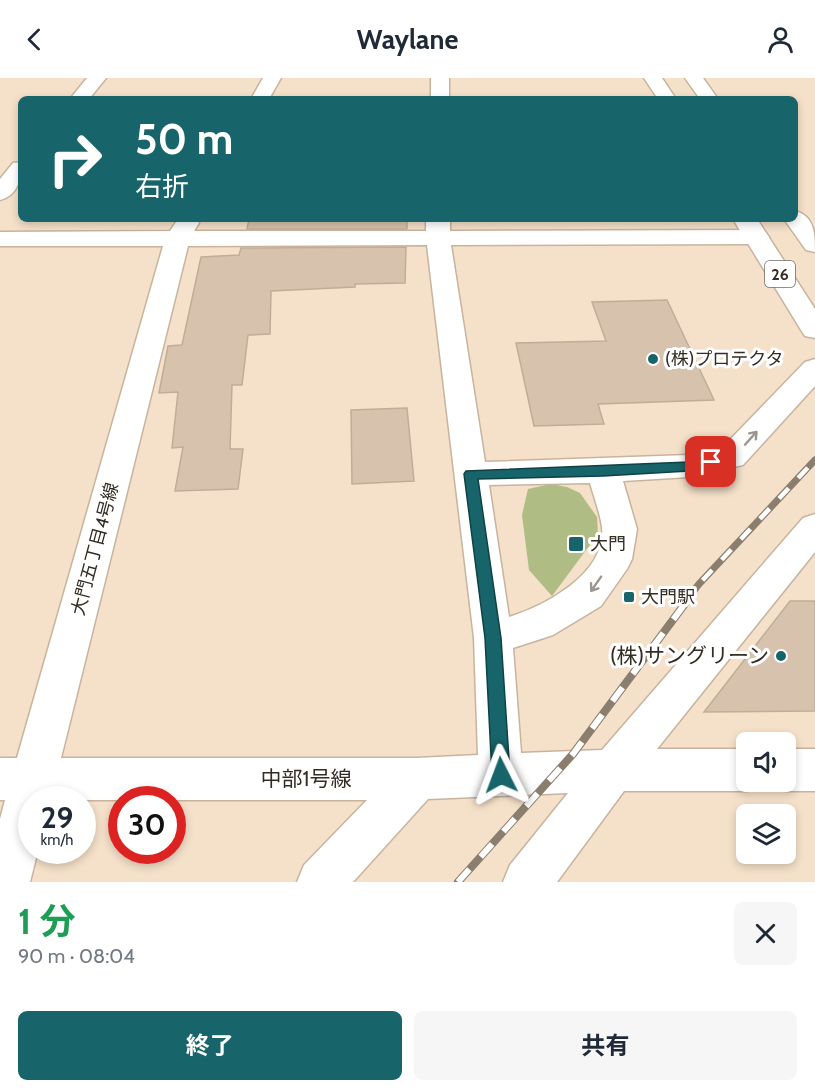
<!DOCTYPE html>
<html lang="ja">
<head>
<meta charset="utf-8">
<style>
  :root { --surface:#fff; --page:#f6f6f7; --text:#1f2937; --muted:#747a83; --accent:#17656a }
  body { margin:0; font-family:Cabin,"Noto Sans JP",sans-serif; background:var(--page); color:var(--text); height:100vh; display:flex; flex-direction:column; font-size:22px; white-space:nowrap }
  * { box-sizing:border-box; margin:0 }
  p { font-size:20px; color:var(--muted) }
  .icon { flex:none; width:33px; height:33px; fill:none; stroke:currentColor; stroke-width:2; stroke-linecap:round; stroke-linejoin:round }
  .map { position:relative; height:804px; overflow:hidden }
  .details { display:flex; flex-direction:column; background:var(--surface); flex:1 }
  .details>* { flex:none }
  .hud { position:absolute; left:18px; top:18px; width:780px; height:126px; border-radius:9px; box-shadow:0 3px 9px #0003; background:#17656a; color:#fff; overflow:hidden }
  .fabs { position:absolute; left:736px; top:654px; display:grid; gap:12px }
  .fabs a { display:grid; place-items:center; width:60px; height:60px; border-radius:9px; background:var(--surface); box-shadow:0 3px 9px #0003; font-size:30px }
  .speed { position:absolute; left:18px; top:708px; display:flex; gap:12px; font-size:30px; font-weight:700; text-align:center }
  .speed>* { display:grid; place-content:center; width:78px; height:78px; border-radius:50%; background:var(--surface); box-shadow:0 3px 9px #0003; line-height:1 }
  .speed small { font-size:15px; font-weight:400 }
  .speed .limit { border:9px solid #d22; background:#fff; color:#111 }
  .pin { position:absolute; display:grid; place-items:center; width:51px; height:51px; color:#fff; margin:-26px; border-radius:12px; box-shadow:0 3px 9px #0006 }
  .me { position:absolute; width:66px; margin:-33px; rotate:357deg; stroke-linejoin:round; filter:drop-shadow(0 0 4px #0008) }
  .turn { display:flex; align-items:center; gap:21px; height:126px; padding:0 18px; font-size:27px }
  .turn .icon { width:78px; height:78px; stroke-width:2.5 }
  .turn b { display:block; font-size:42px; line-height:51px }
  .round { display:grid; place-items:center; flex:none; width:63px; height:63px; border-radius:9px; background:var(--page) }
  .headline { display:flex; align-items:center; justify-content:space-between; height:102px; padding:0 18px }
  h1 { font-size:36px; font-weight:700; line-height:45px; color:#1e9e55 }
  .button { display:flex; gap:12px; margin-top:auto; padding:12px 18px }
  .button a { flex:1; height:69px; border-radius:9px; background:var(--accent); color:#fff; font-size:24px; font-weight:700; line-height:69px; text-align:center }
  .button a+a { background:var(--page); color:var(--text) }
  header { display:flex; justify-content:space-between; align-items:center; height:78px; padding:0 18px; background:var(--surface); font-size:27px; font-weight:700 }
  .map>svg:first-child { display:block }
  .green { fill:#afbc83 }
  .building { fill:#d7c3ad; stroke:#c0ad97; stroke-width:1.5 }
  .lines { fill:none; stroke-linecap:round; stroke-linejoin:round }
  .minor-casing { stroke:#c8b49e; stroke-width:3 }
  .major-casing { stroke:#c8b49e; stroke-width:3 }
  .minor { fill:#fff; fill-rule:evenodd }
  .major { fill:#fff; fill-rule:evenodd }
  .rail-far1-casing { stroke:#8b7e6f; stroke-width:7 }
  .rail-casing { stroke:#8b7e6f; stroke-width:8 }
  .rail-far1 { stroke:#fff; stroke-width:4.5; stroke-dasharray:14; stroke-linecap:butt }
  .rail { stroke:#fff; stroke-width:6; stroke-dasharray:17; stroke-linecap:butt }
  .oneway { stroke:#9a9692 }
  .route { fill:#17656a; stroke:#0f4245; stroke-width:1.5 }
  .poi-dot { fill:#17656a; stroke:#fff; stroke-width:2 }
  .labels { text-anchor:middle; stroke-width:6; stroke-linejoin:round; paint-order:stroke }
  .shield { fill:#fff; stroke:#716c66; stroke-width:1.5 }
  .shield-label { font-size:16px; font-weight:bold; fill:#342d24 }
  .poi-label { font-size:18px; fill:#342d24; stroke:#fff; text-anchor:start }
  .street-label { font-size:18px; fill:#342d24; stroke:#fff }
  .near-poi-label { font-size:21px; fill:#342d24; stroke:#fff; text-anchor:end }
  .near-street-label { font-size:21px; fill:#342d24; stroke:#fff }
</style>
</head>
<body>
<header><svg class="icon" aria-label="back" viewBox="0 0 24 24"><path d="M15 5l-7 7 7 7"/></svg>Waylane<svg class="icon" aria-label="person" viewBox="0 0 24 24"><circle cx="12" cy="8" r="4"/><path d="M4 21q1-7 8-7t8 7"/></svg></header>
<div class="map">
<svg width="815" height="804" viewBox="0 0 815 804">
  <rect width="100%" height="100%" fill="#f5e1ca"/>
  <path class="green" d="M 551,406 L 567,409 L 580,415 L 597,439 L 598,456 L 552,518 L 529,492 L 522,437 L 528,411 Z"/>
  <path class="building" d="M 249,141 L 407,141 L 407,151 L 247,151 Z
    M 406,169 L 405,205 L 355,206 L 355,209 L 271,213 L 270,256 L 248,257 L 242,307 L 232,307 L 230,371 L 243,371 L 238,411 L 175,413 L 183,369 L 172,370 L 178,314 L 159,315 L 168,268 L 182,267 L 201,179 L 239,177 L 241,170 Z
    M 667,222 L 714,322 L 598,326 L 604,346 L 534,348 L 516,265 L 606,263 L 592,224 Z
    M 407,330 L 414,403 L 352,406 L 351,332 Z
    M 790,523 L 815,523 L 815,633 L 704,634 Z"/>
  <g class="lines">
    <g class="minor-casing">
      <path id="minor" d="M 87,0 L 106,0 L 89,21 L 70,21 Z
        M 263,0 L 281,0 L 269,21 L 251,21 Z
        M 431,0 L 449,0 L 449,21 L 431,21 Z
        M 21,84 C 21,100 19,117 0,122 L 0,101 L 13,85 Z
        M 178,141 L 196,141 L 199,145 L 194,153 L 426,153 L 426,141 L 450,141 L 450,153 L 757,152 L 765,154 L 769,159 L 765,164 L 757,166 L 451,167 L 485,384 L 689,377 L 722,370 L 805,284 L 815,281 L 815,308 L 743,387 L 689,399 L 623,403 L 637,451 L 632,481 L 627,491 L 601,528 L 553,557 L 513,570 L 521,675 L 602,672 L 803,440 L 815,436 L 815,474 L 657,671 L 747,671 L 747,704 L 764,704 L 763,707 L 747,713 L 624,713 L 557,804 L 503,804 L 510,787 L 568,715 L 428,721 L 353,804 L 297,804 L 304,787 L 367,722 L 32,722 L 32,772 L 38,772 L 30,804 L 0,804 L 0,741 L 5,722 L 0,722 L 0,680 L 17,680 L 163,168 L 0,168 L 0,154 L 170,153 ZM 427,167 L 474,560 L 478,677 L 417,680 L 61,680 L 188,168 ZM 590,405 C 594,419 600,435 602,449 C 607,495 545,528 509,539 L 489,407 Z
        M 786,671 L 815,671 L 815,713 L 786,713 L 770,707 L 769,704 L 786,704 Z"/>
    </g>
    <g class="major-casing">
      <path id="major" d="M 644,0 L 662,0 L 676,21 L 658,21 Z
        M 685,0 L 703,0 L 718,21 L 700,21 Z
        M 795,133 C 815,138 815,157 815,174 L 806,172 L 784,141 L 795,141 Z
        M 733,141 L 757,141 L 815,231 L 815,260 L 805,258 L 801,252 Z"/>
    </g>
    <use href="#minor" class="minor"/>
    <use href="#major" class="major"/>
    <g class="rail-far1-casing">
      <path id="rail-far1" d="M 685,524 L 699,506 L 815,382"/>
    </g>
    <g class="rail-casing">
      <path id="rail" d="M 458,804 L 573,676 L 687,523"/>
    </g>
    <use href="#rail-far1" class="rail-far1"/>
    <use href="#rail" class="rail"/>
  </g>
  <defs><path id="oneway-shaft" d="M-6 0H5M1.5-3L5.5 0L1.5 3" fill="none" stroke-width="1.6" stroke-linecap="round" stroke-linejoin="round" transform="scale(1.5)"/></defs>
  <g class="oneway">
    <use href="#oneway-shaft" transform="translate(751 360) rotate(-48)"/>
    <use href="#oneway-shaft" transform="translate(596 506) rotate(125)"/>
  </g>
  <path class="route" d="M 711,379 L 717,384 L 715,387 L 689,393 L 603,398 L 478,401 L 501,560 L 510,697 L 507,703 L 501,706 L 495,703 L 492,697 L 485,560 L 464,396 L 466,393 L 689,384 Z"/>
  <g class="poi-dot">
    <circle cx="653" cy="281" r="6"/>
    <rect x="568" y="458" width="16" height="16" rx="3"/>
    <rect x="623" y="513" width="12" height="12" rx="3"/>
    <circle cx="781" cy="578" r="6"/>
  </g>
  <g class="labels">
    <rect class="shield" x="765" y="183" width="30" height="26" rx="4.5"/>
    <g class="shield-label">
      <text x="780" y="202">26</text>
    </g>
    <g class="poi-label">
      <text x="665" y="287">(株)プロテクタ</text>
      <text x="590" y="472">大門</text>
      <text x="641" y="525">大門駅</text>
    </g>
    <g class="street-label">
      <text transform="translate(95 471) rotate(-75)" y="6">大門五丁目4号線</text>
    </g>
    <g class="near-poi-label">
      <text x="769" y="585">(株)サングリーン</text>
    </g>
    <g class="near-street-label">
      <text x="306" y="708">中部1号線</text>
    </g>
  </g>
</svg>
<div class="fabs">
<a><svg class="icon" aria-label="sound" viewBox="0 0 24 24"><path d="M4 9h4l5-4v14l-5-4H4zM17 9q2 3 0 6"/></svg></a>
<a><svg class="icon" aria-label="layers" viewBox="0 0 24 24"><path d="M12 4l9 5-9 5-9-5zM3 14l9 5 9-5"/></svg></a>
</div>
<div class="speed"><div>29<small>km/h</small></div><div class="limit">30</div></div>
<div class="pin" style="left:711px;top:384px;background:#d93025"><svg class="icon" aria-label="arrive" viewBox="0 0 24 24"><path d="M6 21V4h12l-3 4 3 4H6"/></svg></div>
<svg class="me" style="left:501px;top:697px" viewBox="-20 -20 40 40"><path d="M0-17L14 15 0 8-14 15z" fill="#17656a" stroke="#fff" stroke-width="4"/></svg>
<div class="hud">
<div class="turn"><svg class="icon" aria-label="right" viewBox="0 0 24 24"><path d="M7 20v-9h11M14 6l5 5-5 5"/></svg><div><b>50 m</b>右折</div></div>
</div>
</div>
<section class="details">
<div class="headline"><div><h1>1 分</h1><p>90 m · 08:04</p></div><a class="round"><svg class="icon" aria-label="close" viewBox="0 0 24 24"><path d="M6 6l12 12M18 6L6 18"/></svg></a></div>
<div class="button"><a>終了</a><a>共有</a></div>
</section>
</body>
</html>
